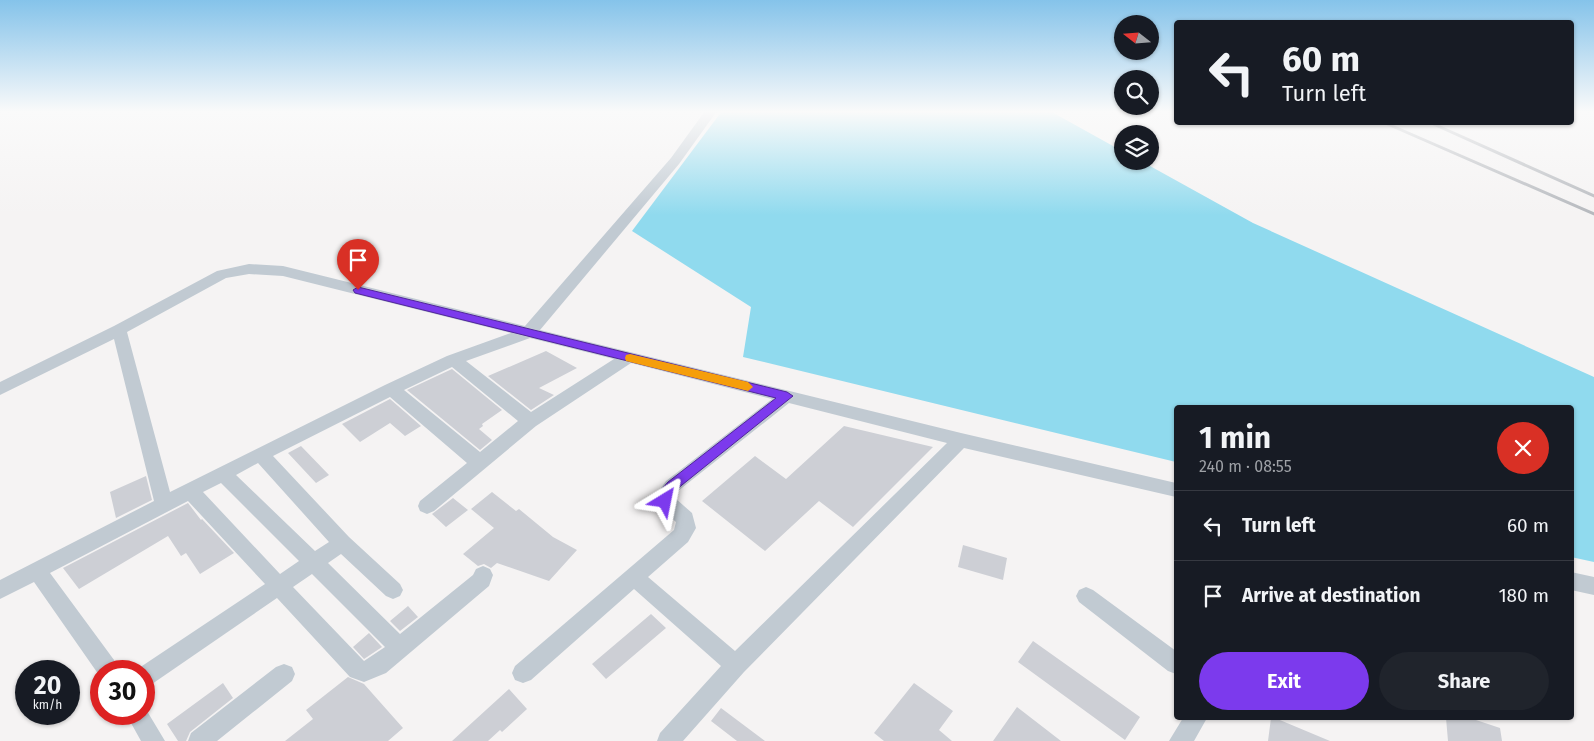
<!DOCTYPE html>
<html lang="en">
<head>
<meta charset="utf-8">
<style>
  :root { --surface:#171b24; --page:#20242c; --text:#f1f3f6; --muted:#9ea1a6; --line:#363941; --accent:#7c3aed }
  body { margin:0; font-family:"Fira Sans",sans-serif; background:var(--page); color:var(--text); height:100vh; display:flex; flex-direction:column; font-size:19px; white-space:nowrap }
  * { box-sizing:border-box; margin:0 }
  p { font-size:16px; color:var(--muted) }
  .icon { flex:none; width:28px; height:28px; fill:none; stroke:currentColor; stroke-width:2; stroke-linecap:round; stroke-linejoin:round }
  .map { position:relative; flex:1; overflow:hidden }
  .drawer { position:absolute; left:1174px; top:405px; width:400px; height:315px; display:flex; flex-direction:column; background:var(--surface); border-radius:5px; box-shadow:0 1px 4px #0004 }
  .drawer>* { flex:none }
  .guide { position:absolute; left:1174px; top:20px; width:400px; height:105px; border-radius:5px; box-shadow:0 1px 4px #0004; background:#171b24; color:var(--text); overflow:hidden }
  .needle { width:32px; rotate:287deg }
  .controls { position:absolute; left:1114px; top:15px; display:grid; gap:10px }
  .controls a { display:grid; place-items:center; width:45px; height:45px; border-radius:50%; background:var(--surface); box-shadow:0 1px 4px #0004; font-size:25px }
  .speed { position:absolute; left:15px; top:660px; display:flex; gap:10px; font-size:25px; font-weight:700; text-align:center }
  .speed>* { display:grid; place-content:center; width:65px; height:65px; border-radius:50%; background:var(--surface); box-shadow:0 1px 4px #0004; line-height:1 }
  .speed small { font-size:12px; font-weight:400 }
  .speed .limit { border:8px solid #d22; background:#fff; color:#111 }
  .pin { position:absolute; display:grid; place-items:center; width:42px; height:42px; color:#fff; margin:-51px -21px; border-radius:50% 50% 50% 0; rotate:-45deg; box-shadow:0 0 5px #0007 }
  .pin .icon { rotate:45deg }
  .me { position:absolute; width:55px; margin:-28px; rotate:35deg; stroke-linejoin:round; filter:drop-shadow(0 0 4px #0008) }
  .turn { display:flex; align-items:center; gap:18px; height:105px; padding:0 25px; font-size:22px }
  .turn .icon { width:65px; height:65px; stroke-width:2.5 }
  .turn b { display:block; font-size:35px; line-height:42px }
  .round { display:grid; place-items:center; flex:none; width:52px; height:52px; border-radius:26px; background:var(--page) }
  .overview { display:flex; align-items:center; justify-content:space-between; height:85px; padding:0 25px }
  h1 { font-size:30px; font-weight:700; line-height:38px }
  .primary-button { display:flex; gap:10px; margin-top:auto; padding:10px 25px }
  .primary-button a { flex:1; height:58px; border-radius:30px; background:var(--accent); color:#fff; font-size:20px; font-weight:700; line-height:58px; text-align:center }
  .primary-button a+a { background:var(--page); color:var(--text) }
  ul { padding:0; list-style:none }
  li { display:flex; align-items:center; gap:15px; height:70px; padding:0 25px; border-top:1px solid var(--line) }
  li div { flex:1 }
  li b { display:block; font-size:19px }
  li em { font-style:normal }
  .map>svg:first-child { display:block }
  .water { fill:#90daee }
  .building { fill:#cdcfd5 }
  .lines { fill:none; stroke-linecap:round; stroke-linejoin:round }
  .minor { fill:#c1cad2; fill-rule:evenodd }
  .rail { stroke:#b5b8bd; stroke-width:3 }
  .route { fill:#7c3aed; stroke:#51269a }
  .slow { fill:#f59e0b }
</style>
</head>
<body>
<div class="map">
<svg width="1594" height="741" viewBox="0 0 1594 741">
  <rect width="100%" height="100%" fill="#f5f3f3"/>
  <path class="water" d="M 722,111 L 1050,111 L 1122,151 L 1122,161 L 1141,161 L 1253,223 L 1594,377 L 1594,562 L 1571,557 L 1571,408 L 1176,408 L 1176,462 L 743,357 L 751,307 L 632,231 Z"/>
  <path class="building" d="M 546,351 L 577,368 L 539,388 L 554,395 L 531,410 L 488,376 Z
    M 452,369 L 502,410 L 482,424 L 483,426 L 479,429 L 492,440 L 480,450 L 407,390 Z
    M 390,399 L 421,426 L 405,436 L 390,423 L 360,442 L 342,424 Z
    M 844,426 L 933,447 L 853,527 L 819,501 L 765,551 L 702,501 L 755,456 L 786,479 Z
    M 301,446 L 329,475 L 316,483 L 288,453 Z
    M 146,476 L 152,500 L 116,518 L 110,492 Z
    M 492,492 L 516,511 L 519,509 L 553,537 L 577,550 L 549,581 L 497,563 L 491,568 L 484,564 L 478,566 L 463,554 L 494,528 L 471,509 Z
    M 453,498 L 468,510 L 446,527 L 432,514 Z
    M 188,503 L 201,520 L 202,519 L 234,553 L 200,574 L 186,553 L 181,556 L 168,536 L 79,589 L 63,568 Z
    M 963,545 L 1007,558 L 1003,580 L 958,567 Z
    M 408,606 L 418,617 L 400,631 L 390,621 Z
    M 651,614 L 666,628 L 606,679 L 592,664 Z
    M 369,633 L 382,647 L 364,659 L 353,647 Z
    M 1033,641 L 1140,717 L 1125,740 L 1018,662 Z
    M 348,677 L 364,684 L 403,728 L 388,741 L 285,741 L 313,719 L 306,710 Z
    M 223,683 L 233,698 L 190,732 L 186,741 L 178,741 L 167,724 Z
    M 914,683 L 953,711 L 939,730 L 952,741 L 884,741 L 874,733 Z
    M 509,689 L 527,709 L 502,732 L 500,730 L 488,741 L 452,741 Z
    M 1017,707 L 1061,741 L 993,741 Z
    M 721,708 L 765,741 L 737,741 L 711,721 Z
    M 1271,718 L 1275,718 L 1330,741 L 1268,741 Z
    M 1446,718 L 1470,718 L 1500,728 L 1502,741 L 1448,741 Z"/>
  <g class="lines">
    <path class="minor" d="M 705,111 L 717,111 L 679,164 L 540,330 L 961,433 L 1176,483 L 1176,497 L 964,448 L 744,672 L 683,741 L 657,741 L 660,733 L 721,666 L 634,589 L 531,680 L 523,683 L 515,680 L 512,673 L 515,666 L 674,530 L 676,522 C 659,507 649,503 666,481 L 772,399 L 631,363 L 536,426 L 434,511 L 427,514 L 420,511 L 418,506 L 420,501 L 467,463 L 390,397 L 273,456 L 349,537 L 400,584 L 403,590 L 400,596 L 393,599 L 386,596 L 341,554 L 328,563 L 400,634 L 473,575 L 476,569 L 483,566 L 490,569 L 493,575 L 489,586 L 386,673 L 364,682 L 350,677 L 277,598 L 152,684 L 144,687 L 144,671 L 136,671 L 136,670 L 265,584 L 188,501 L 50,573 L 117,664 L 120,671 L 101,671 L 101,678 L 34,582 L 0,599 L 0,580 L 154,501 L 114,339 L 0,395 L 0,382 L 114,326 L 217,271 L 249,264 L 283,266 L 525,326 L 671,158 ZM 249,274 L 283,276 L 511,333 L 447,356 L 385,385 L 170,492 L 127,332 L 226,278 ZM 530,338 L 614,359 L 531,412 L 466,361 ZM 452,367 L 518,421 L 480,452 L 404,390 ZM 789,403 L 947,443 L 735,651 L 648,577 L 688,542 L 696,528 L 692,513 L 675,498 L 678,491 ZM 258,463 L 329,542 L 315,551 L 236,475 ZM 221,483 L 299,561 L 280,574 L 203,492 ZM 312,574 L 385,647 L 364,661 L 293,587 Z
      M 1571,572 L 1594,577 L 1594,595 L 1571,590 Z
      M 1086,587 L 1093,590 L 1176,651 L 1176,674 L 1168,671 L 1079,602 L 1076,596 L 1079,590 Z
      M 284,664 L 292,667 L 295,674 L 292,681 L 217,741 L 188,741 L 191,733 L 276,667 Z
      M 144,706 L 165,741 L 141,741 L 126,714 L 144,714 Z
      M 1183,718 L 1207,718 L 1194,741 L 1169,741 Z"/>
    <path class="rail" d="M 1383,122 L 1594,214
      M 1429,122 L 1594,196"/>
  </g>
  <linearGradient id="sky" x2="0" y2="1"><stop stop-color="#85c3ea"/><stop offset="0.52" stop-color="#fafafa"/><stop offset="1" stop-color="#fafafa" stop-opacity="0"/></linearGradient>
  <rect width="1594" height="215" fill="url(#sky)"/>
  <path class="route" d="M 358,287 L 787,392 L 793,396 L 677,489 L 669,504 L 665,506 L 660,504 L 658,501 L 661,490 L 668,482 L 776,398 L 355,293 L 353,290 Z"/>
  <path class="slow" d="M 630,354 L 748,382 L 753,387 L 748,391 L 626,361 L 625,358 L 626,355 Z"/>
</svg>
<div class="controls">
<a><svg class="needle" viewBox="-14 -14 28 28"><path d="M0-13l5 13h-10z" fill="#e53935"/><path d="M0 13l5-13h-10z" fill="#9ea1a6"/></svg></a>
<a><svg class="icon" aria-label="search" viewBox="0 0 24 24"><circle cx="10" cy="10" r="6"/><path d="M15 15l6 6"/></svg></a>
<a><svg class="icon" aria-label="layers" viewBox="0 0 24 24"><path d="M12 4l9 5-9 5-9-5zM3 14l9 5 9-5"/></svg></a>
</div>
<div class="speed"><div>20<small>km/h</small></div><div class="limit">30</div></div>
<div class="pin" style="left:358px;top:290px;background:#d93025"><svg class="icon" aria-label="arrive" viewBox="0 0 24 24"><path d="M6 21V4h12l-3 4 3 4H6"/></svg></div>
<svg class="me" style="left:665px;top:501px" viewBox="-20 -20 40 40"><path d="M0-17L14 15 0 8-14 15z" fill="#7c3aed" stroke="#fff" stroke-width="4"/></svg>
<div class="guide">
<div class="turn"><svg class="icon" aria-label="left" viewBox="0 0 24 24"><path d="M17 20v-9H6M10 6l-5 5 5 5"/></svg><div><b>60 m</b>Turn left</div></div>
</div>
<section class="drawer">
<div class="overview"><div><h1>1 min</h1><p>240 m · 08:55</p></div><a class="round" style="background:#d93025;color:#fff"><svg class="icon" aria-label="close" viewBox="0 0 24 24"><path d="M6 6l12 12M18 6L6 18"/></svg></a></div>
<ul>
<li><svg class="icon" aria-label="left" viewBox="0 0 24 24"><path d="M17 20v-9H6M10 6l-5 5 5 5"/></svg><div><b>Turn left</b></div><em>60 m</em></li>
<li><svg class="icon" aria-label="arrive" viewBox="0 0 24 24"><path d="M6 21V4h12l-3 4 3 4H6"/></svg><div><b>Arrive at destination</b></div><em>180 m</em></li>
</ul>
<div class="primary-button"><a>Exit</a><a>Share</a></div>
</section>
</div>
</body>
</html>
